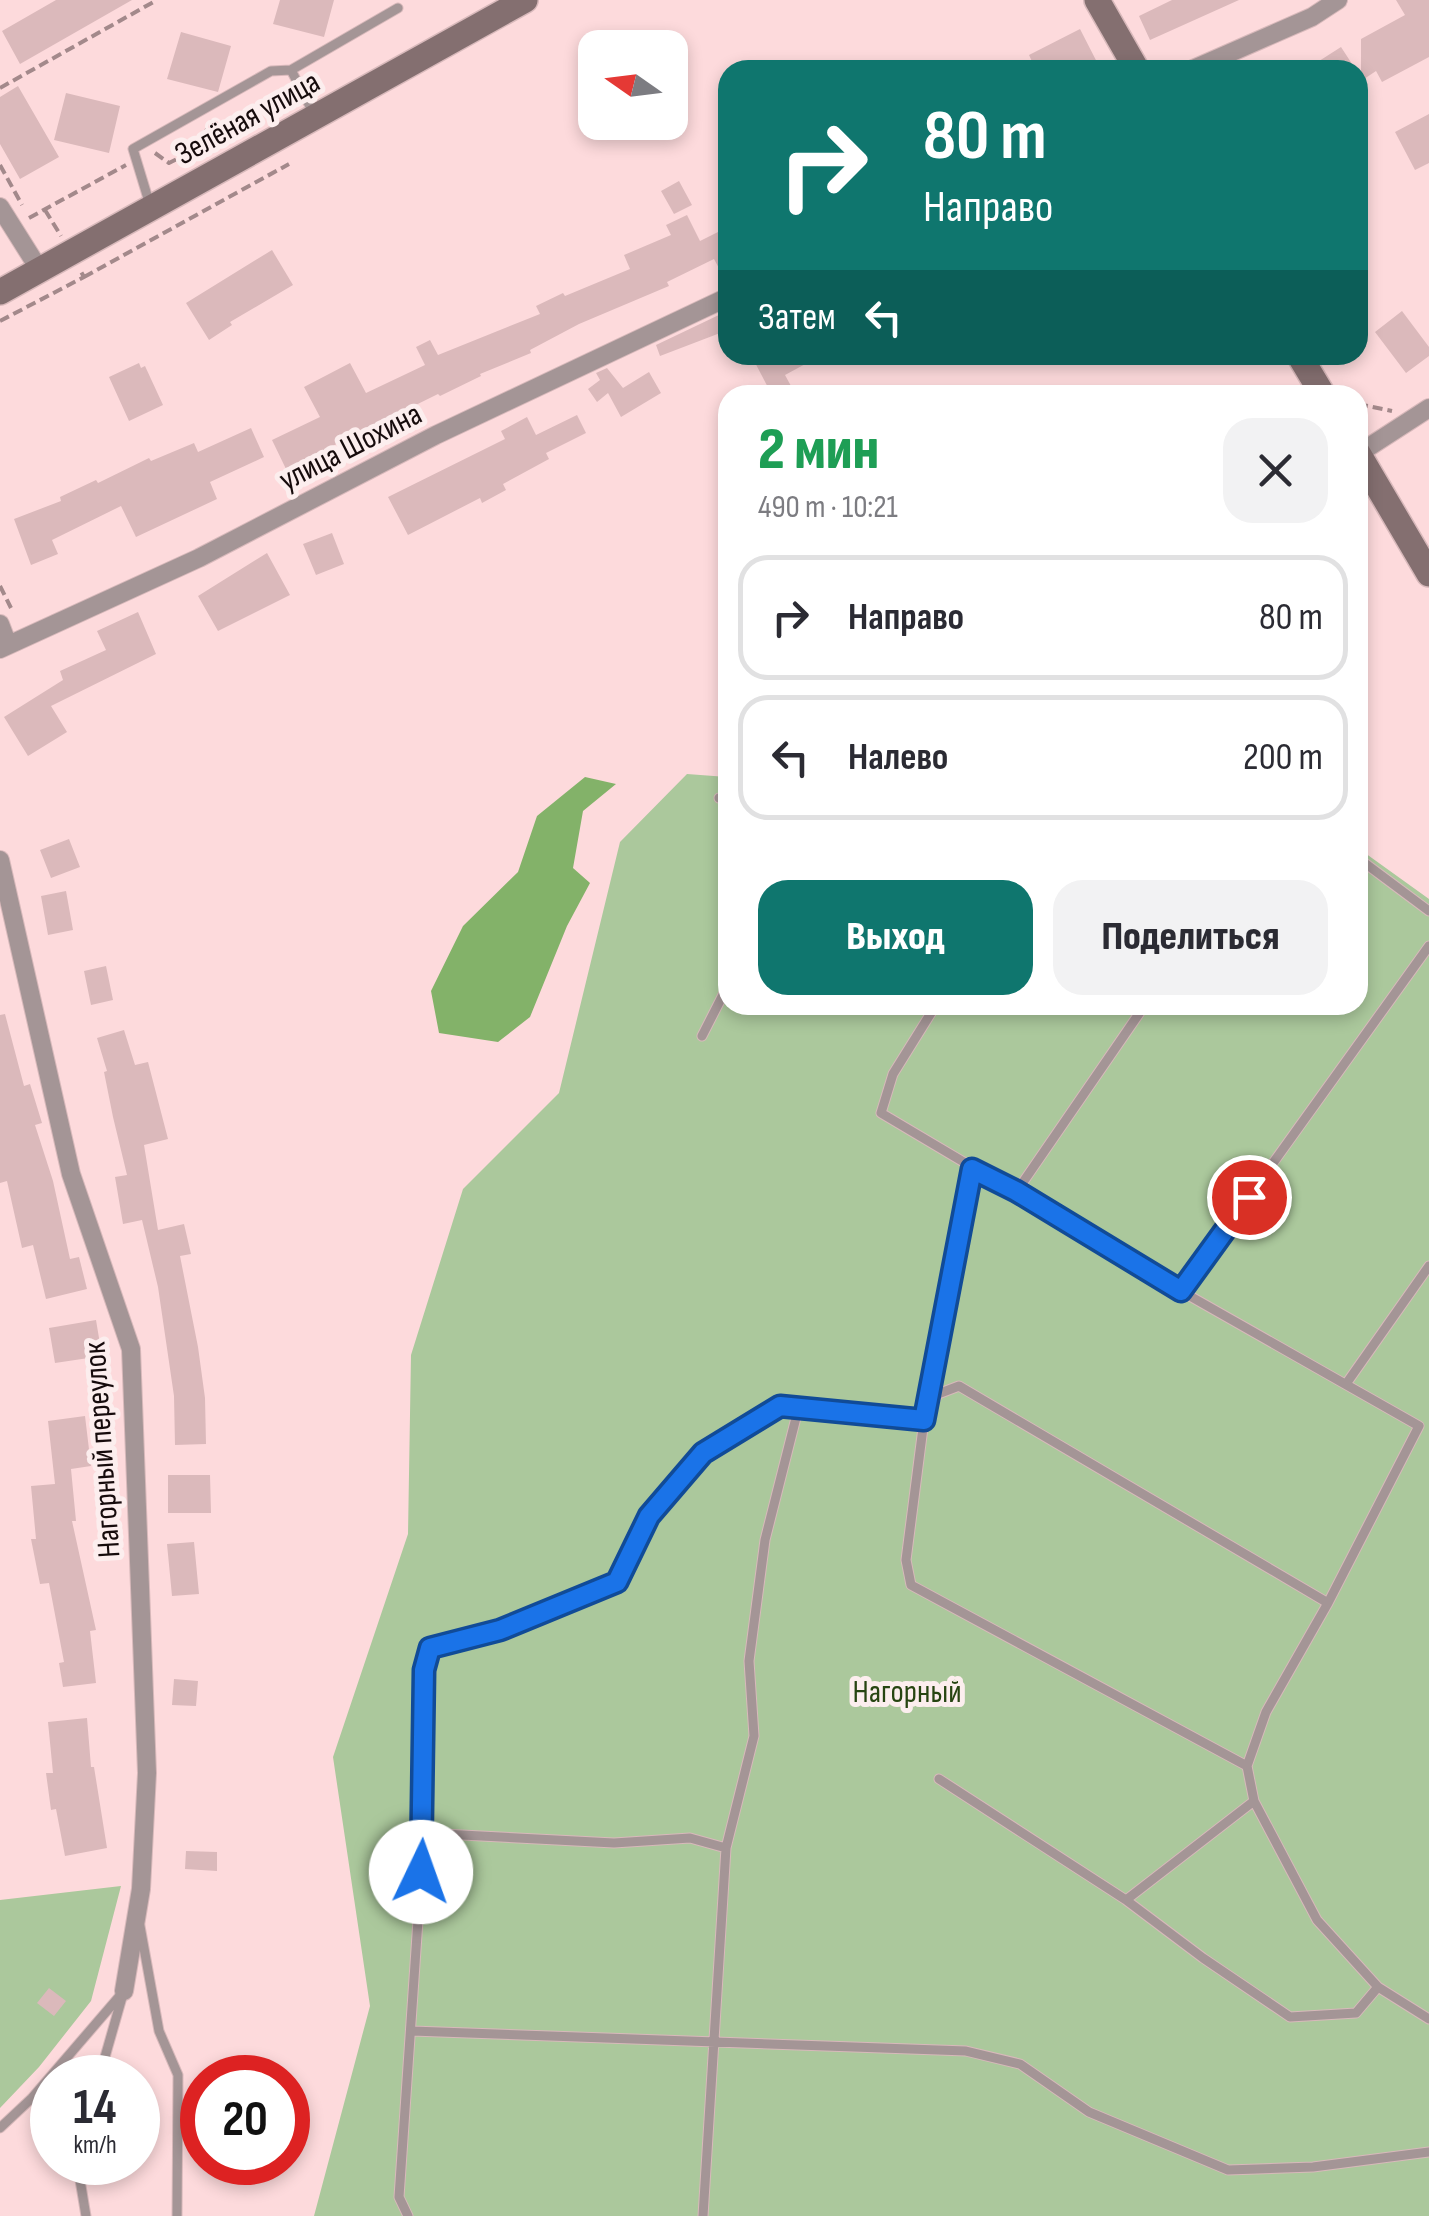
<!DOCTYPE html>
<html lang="ru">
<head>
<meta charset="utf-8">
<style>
  :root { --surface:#fff; --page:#f2f2f3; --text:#2b2b33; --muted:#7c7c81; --line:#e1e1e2; --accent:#0f766e }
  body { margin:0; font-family:"Sofia Sans Condensed",sans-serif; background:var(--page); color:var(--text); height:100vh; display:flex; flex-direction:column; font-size:38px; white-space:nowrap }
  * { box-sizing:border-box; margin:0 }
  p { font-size:32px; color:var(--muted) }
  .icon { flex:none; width:55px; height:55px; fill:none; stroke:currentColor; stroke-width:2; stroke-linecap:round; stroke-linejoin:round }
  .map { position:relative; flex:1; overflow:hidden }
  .sheet { position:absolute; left:718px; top:385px; width:650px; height:630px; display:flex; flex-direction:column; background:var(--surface); border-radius:30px; box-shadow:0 5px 15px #0003 }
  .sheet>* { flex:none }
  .hud { position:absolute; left:718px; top:60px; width:650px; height:305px; border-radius:30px; box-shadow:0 5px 15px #0003; background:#0f766e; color:#fff; overflow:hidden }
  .needle { width:65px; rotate:284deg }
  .tools { position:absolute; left:578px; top:30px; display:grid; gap:20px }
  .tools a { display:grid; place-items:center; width:110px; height:110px; border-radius:20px; background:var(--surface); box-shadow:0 5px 15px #0003; font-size:50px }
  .speed { position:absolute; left:30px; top:2055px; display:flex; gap:20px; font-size:50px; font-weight:700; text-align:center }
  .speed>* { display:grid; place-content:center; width:130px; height:130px; border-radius:50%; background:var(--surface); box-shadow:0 5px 15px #0003; line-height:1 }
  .speed small { font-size:25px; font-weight:400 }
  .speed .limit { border:15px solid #d22; background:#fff; color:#111 }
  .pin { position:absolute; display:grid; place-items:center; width:85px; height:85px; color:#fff; margin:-42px; border:5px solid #fff; border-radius:50%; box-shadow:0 2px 10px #0007 }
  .me { position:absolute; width:110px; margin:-55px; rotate:3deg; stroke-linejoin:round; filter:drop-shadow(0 0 8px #0008) }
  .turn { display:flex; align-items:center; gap:35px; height:210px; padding:0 40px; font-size:45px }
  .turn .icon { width:130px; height:130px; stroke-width:2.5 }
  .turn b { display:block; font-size:70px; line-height:85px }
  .then { display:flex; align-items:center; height:95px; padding:0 40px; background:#0003; gap:20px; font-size:38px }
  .round { display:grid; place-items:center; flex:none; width:105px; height:105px; border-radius:30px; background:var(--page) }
  .overview { display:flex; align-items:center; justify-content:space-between; height:170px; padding:0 40px }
  h1 { font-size:60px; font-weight:800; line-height:75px; color:#1e9e55 }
  .button { display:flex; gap:20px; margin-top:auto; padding:20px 40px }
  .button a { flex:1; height:115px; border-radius:30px; background:var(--accent); color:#fff; font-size:40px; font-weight:800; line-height:115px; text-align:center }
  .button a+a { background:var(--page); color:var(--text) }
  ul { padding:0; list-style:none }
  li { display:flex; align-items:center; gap:30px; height:125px; margin:0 20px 15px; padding:0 20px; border:5px solid var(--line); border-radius:30px }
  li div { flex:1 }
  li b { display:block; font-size:38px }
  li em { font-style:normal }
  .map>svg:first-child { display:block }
  .green { fill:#abc89c }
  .water { fill:#83b269 }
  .building { fill:#dbb9bb }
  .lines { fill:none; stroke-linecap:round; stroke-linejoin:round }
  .service-casing { stroke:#d8b9bb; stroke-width:11 }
  .minor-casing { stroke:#d8b9bb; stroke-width:20 }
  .secondary-casing { stroke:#d8b9bb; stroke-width:28 }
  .path { stroke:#a3898b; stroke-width:4; stroke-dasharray:10 5; stroke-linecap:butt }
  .service { stroke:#a49596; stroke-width:9 }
  .minor { stroke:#a49596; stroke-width:18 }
  .secondary { stroke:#846f70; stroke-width:25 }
  .route-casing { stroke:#114b97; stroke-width:25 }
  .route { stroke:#1a73e8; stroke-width:18 }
  .labels { text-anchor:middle; stroke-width:10; stroke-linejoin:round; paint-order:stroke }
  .street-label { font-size:32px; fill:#160b0c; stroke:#fceeee }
  .park-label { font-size:32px; fill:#274512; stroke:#fceeee }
</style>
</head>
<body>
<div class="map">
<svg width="1429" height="2216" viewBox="0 0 1429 2216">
  <rect width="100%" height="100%" fill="#fddadc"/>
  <path class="green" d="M 687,774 L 727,777 L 728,1005 L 1358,1005 L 1358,848 L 1429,899 L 1429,2216 L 314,2216 L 370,2006 L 333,1757 L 408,1534 L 411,1355 L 463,1189 L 559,1093 L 620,842 Z
    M 121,1886 L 91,2001 L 39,2067 L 0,2108 L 0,1900 Z"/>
  <path class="water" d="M 585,777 L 616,784 L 583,811 L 573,868 L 590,883 L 567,926 L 530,1017 L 498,1042 L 439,1033 L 431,991 L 463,926 L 518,872 L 537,816 Z"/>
  <path class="building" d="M 56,0 L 132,0 L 20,64 L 2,31 Z
    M 280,0 L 334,0 L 324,37 L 273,24 Z
    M 1172,0 L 1239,0 L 1150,40 L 1139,16 Z
    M 1396,0 L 1429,0 L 1429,57 L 1382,82 L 1376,71 L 1361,81 L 1361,39 L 1405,15 Z
    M 1080,29 L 1101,70 L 1036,70 L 1029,55 Z
    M 181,32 L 231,46 L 218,92 L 167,79 Z
    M 1341,47 L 1356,70 L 1305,70 Z
    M 18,86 L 59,157 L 20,179 L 0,144 L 0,97 Z
    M 66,93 L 120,106 L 109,153 L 54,140 Z
    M 1429,114 L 1429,163 L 1415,170 L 1395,132 Z
    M 679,181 L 692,205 L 674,214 L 661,191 Z
    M 687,215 L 700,241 L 728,227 L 728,285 L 714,259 L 667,282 L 669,286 L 579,324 L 530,350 L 531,353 L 480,374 L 481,376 L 440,396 L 438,394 L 286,469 L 272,440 L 320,417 L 304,387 L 350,363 L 366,393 L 425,365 L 416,347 L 430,340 L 438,355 L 540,314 L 536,306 L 563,293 L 565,296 L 630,269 L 624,255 L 671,235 L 666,225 Z
    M 272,250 L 293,285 L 230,322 L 232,325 L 209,340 L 186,303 Z
    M 1402,311 L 1429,347 L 1429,356 L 1406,373 L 1375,332 Z
    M 721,314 L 728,330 L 660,356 L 656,345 Z
    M 751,355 L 822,355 L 785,375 L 791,386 L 772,395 Z
    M 139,363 L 141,368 L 145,366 L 163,405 L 129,421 L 109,377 Z
    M 607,368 L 623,388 L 649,372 L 661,393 L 621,417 L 608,393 L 597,402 L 588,389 L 600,380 L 596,373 Z
    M 577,415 L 586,433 L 546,453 L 549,459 L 503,484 L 506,490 L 482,503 L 480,498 L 408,535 L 388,497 L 505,439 L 501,431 L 527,417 L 536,435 Z
    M 251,428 L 264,457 L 210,482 L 217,499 L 136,537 L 121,506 L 52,540 L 58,554 L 31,565 L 14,519 L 61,501 L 60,497 L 96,480 L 98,483 L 149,458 L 151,461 L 194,443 L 198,452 Z
    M 332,533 L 344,564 L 316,575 L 303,544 Z
    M 267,553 L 290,595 L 218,631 L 198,596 Z
    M 138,612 L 156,654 L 51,706 L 67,732 L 28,756 L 4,717 L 63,680 L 60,671 L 106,650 L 97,631 Z
    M 69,839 L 80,867 L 51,878 L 40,850 Z
    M 66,891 L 73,930 L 48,935 L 41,896 Z
    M 106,966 L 113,1000 L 91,1005 L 84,971 Z
    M 5,1014 L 24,1086 L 30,1084 L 42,1123 L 35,1125 L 53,1181 L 70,1259 L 79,1257 L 87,1289 L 46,1299 L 33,1245 L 22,1248 L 7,1181 L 0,1183 L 0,1015 Z
    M 124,1030 L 135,1065 L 148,1062 L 168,1139 L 144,1145 L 158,1230 L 184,1224 L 191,1254 L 180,1256 L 198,1347 L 205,1398 L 206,1444 L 175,1445 L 174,1396 L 158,1287 L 142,1220 L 123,1224 L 115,1177 L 127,1175 L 113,1117 L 104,1072 L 107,1071 L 97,1038 Z
    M 96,1320 L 102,1356 L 55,1363 L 49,1328 Z
    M 85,1416 L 91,1466 L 71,1469 L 76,1521 L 72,1521 L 96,1630 L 90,1631 L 96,1683 L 63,1687 L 59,1663 L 64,1662 L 49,1583 L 40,1584 L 31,1539 L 36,1539 L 31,1486 L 55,1484 L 48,1421 Z
    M 168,1475 L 210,1475 L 211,1513 L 168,1513 Z
    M 194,1542 L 199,1594 L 172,1596 L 167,1544 Z
    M 174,1679 L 198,1681 L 196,1706 L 172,1705 Z
    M 87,1718 L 91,1767 L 94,1767 L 107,1848 L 65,1856 L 56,1809 L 51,1810 L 46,1773 L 53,1773 L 48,1722 Z
    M 186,1851 L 217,1852 L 217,1871 L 185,1869 Z
    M 49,1988 L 66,2001 L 54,2016 L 37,2003 Z"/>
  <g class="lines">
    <g class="service-casing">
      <path id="service" d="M 291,70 L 314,114
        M 150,205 L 133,149 L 271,71 L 291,70 L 398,8
        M 719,798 L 728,798
        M 1358,858 L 1429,911
        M 936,1005 L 893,1074 L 881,1113 L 1181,1291 L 1419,1426 L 1328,1603 L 1266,1712 L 1247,1766 L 1254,1801 L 1317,1920 L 1378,1987 L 1429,2019
        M 702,1036 L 728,985
        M 972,1169 L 924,1420 L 906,1560 L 911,1585 L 1247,1766
        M 1017,1191 L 1145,1005
        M 1181,1291 L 1429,946
        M 1346,1384 L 1429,1266
        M 939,1779 L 1126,1900 L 1254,1801
        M 424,1833 L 614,1843 L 690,1838 L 726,1848
        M 1126,1900 L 1203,1958 L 1290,2017 L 1356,2013 L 1378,1987
        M 140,1926 L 159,2031 L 178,2075 L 177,2216
        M 412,2031 L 966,2051 L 1020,2064 L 1089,2112 L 1228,2170 L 1313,2167 L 1429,2152
        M 99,2078 L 123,1994
        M 0,2128 L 32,2098 L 124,1991
        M 77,2162 L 86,2216
        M 408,2216 L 399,2197 L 424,1833 L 424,1670 L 429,1648 L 500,1630 L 617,1582 L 649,1516 L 703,1453 L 780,1406 L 924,1420 L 938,1394 L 959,1386 L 1328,1603
        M 703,2216 L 726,1848 L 754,1736 L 749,1661 L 765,1540 L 799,1406"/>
    </g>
    <g class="minor-casing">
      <path id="minor" d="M 1191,70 L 1312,17 L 1338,0
        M 0,207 L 39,269
        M 1358,454 L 1429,408
        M 0,624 L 8,645
        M 0,649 L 199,558 L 436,435 L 728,297
        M 0,860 L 71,1174 L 131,1349 L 147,1773 L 141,1889 L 124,1991"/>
    </g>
    <g class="secondary-casing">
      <path id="secondary" d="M 1097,0 L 1137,70
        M 0,292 L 525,0
        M 1299,355 L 1323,395
        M 1358,453 L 1429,574"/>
    </g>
    <path class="path" d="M 0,88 L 157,0
      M 155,153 L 169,163 L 193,151 L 213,120
      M 0,165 L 22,205
      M 45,210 L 61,236
      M 29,218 L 126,165
      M 84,277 L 289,164
      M 0,321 L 84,277 L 80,270
      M 1286,390 L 1289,395
      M 1358,404 L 1392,411
      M 0,586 L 11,608"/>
    <use href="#service" class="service"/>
    <use href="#minor" class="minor"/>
    <use href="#secondary" class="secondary"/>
  </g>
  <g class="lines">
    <g class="route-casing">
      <path id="route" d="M 421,1872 L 424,1670 L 430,1648 L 500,1630 L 617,1582 L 649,1516 L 703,1453 L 780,1406 L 924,1420 L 972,1169 L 1016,1191 L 1181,1291 L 1249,1197"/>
    </g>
    <use href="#route" class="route"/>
  </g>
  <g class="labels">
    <g class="street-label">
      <text transform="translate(247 117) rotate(-29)" y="11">Зелёная улица</text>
      <text transform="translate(350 446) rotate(-27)" y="11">улица Шохина</text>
      <text transform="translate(101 1450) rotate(-94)" y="11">Нагорный переулок</text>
    </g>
    <g class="park-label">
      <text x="907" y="1702">Нагорный</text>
    </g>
  </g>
</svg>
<div class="tools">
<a><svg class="needle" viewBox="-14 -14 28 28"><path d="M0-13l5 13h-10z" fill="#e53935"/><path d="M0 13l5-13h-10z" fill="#7c7c81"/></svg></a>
</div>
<div class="speed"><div>14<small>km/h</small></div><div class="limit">20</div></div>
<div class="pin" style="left:1249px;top:1197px;background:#d93025"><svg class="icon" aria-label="arrive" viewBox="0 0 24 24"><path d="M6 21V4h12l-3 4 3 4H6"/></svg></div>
<svg class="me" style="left:421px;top:1872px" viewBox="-20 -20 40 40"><circle r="19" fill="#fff"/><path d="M0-13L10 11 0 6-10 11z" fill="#1a73e8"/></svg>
<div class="hud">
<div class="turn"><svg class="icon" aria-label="right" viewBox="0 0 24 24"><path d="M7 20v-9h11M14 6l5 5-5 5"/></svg><div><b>80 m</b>Направо</div></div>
<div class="then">Затем<svg class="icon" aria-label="left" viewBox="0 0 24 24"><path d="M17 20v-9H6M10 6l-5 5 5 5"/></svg></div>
</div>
<section class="sheet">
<div class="overview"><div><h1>2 мин</h1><p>490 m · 10:21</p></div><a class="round"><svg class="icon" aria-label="close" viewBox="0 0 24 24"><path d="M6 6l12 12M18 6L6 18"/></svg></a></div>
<ul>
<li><svg class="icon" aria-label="right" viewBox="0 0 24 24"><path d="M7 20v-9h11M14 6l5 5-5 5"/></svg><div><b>Направо</b></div><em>80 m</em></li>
<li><svg class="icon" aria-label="left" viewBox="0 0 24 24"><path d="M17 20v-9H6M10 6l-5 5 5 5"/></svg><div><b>Налево</b></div><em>200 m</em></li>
</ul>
<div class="button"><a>Выход</a><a>Поделиться</a></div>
</section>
</div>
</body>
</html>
